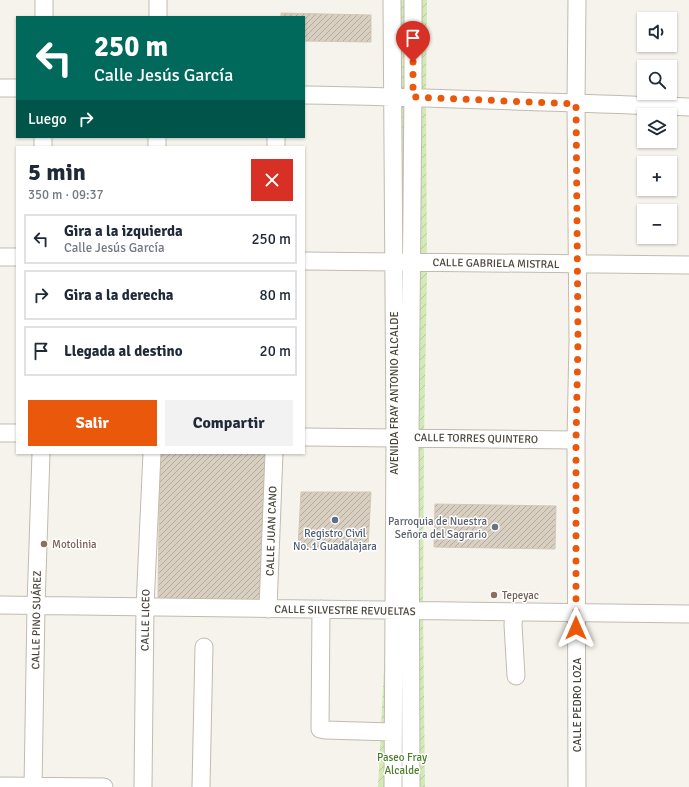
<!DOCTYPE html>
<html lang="es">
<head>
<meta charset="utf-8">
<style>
  :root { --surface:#fff; --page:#f2f2f3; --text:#1f2937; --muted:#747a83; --line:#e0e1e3; --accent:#ea580c }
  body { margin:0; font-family:Signika,sans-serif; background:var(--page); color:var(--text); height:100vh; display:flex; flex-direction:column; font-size:15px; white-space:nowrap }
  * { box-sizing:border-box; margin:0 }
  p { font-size:13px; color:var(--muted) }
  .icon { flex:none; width:22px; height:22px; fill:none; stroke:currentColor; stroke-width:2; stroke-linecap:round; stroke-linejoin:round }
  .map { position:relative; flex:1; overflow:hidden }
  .panel { position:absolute; left:16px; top:146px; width:289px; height:308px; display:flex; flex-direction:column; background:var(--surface); border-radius:0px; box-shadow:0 1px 3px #0004 }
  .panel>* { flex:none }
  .hud { position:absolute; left:16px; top:16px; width:289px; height:122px; border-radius:0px; box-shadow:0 1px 3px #0004; background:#00695c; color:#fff; overflow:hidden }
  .tools { position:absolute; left:637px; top:12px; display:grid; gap:8px }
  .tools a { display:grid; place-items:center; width:40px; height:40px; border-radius:0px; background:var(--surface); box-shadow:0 1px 3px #0004; font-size:20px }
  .pin { position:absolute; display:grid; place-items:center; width:34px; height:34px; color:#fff; margin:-41px -17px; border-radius:50% 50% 50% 0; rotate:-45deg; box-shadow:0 0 4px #0007 }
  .pin .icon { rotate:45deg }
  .me { position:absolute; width:44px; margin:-22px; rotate:0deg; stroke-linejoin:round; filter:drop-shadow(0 0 3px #0008) }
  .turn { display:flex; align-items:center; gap:14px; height:84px; padding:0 12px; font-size:18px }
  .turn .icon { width:52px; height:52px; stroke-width:2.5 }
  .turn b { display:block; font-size:28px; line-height:34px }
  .then { display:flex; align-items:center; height:38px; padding:0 12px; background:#0003; gap:8px; font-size:15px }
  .round { display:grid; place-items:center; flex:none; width:42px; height:42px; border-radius:0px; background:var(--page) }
  .overview { display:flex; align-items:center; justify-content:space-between; height:68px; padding:0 12px }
  h1 { font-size:24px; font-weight:700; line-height:30px }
  .primary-button { display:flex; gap:8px; margin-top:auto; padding:8px 12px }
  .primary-button a { flex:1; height:46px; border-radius:0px; background:var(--accent); color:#fff; font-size:16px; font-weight:700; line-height:46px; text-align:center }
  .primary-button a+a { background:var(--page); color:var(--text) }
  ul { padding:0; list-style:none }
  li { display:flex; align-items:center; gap:12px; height:50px; margin:0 8px 6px; padding:0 4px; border:2px solid var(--line); border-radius:0px }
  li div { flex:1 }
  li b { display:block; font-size:15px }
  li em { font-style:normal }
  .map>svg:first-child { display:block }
  .garden { fill:url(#garden-furrows) }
  .building { fill:url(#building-hatch); stroke:#d3c7b4 }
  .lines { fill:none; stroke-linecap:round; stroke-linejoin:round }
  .minor-casing { stroke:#c2bbae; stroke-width:19 }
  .minor { stroke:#fff; stroke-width:17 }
  .route { stroke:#ea580c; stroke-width:7; stroke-dasharray:0 12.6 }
  .service-dot { fill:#5c6f8a; stroke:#fff; stroke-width:1.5 }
  .worship-dot { fill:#6b7280; stroke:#fff; stroke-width:1.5 }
  .education-dot { fill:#8d6e63; stroke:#fff; stroke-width:1.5 }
  .labels { text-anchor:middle; stroke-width:3; stroke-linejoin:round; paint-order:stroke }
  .street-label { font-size:11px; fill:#4b4439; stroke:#fff }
  .worship-label { font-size:11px; fill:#5b616d; stroke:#fff; text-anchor:end }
  .service-label { font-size:11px; fill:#4e5e75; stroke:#fff }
  .education-label { font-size:11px; fill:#785e54; stroke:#fff; text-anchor:start }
  .park-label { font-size:11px; fill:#4a7f2a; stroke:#fff }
</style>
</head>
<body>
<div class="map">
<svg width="689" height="787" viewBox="0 0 689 787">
  <defs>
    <pattern id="garden-furrows" width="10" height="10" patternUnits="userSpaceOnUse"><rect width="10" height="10" fill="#d2eab5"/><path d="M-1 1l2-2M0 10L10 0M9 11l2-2" fill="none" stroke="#b6ca9c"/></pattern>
    <pattern id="building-hatch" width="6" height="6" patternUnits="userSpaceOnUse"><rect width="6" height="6" fill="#d8cfc1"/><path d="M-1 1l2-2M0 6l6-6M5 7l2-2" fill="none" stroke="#b1aa9e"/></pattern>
  </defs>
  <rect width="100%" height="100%" fill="#f6f3ec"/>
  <path class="garden" d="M 383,0 L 427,0 L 426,99 L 427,273 L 424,438 L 423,611 L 425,787 L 378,787 L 387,610 L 387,270 Z"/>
  <path class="building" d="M 281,13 L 371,15 L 371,42 L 304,41 L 304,17 L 281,17 Z
    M 160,453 L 266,453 L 264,601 L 158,599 Z
    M 301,492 L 371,492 L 368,547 L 298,548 Z
    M 435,504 L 556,506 L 555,549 L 434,547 Z"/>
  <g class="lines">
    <g class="minor-casing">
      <path id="minor" d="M 44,0 L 44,17
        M 392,0 L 395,438 L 393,787
        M 577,0 L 576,104 L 578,340 L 576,440 L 577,787
        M 158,17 L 158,0
        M 0,88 L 17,88
        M 304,95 C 432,97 561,103 689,107
        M 276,137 L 276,147
        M 43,147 L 43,137
        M 157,147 L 157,137
        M 0,257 L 17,257
        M 304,261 L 689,265
        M 0,433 L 17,433
        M 304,437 L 576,440
        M 0,605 L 689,614
        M 268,609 L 274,453
        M 321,609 L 320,729 L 325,730 L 393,732
        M 514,612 L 513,625 L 516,676
        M 0,786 L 104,787
        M 33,787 L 36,606 L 41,453
        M 143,787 L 145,607 L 152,453
        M 201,787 L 204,647
        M 411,787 L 410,438 L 413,87 L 413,0"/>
    </g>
    <use href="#minor" class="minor"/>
  </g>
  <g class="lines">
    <path class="route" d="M 413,62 L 413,97 L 576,104 L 578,340 L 576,440 L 576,628"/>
  </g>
  <circle class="service-dot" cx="335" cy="520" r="4"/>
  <circle class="worship-dot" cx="495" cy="527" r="4"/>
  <g class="education-dot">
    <circle cx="44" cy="544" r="4"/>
    <circle cx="494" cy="595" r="4"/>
  </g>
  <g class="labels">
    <g class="street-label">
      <text transform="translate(496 263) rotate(1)" y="4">CALLE GABRIELA MISTRAL</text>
      <text transform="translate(394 393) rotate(-90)" y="4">AVENIDA FRAY ANTONIO ALCALDE</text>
      <text transform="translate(476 438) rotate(1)" y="4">CALLE TORRES QUINTERO</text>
      <text transform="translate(271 531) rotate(-88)" y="4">CALLE JUAN CANO</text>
      <text transform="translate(345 610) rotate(1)" y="4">CALLE SILVESTRE REVUELTAS</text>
      <text transform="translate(36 620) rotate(-89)" y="4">CALLE PINO SUÁREZ</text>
      <text transform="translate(145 620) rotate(-89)" y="4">CALLE LICEO</text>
      <text transform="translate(577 705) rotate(-90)" y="4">CALLE PEDRO LOZA</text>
    </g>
    <g class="worship-label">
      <text x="487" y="525">Parroquia de Nuestra<tspan x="487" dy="13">Señora del Sagrario</tspan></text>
    </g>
    <g class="service-label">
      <text x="335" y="537">Registro Civil<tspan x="335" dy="13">No. 1 Guadalajara</tspan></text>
    </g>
    <g class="education-label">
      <text x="52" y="548">Motolinia</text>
      <text x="502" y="599">Tepeyac</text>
    </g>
    <g class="park-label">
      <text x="402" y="761">Paseo Fray<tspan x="402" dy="13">Alcalde</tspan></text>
    </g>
  </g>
</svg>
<div class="tools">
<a><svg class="icon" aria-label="sound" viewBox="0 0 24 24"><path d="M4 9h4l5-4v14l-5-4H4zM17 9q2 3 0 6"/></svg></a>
<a><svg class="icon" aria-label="search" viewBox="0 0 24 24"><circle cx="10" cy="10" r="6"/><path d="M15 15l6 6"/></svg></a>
<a><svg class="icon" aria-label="layers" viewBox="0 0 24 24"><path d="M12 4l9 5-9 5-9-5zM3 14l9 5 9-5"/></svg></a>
<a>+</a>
<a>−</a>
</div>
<div class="pin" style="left:413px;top:62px;background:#d93025"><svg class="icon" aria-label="arrive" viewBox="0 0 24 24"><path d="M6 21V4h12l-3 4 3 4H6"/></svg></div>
<svg class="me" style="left:576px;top:628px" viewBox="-20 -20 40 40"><path d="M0-17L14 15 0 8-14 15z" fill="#ea580c" stroke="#fff" stroke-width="4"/></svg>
<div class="hud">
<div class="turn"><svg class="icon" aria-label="left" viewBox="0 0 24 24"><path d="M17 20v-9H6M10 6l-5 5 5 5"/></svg><div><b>250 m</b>Calle Jesús García</div></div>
<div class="then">Luego<svg class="icon" aria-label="right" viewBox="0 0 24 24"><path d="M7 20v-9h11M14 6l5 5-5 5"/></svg></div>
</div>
<section class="panel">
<div class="overview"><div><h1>5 min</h1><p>350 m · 09:37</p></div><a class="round" style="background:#d93025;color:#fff"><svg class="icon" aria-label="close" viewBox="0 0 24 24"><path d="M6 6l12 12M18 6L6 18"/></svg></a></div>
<ul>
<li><svg class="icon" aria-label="left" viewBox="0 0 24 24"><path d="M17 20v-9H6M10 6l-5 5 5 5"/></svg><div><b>Gira a la izquierda</b><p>Calle Jesús García</p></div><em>250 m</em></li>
<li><svg class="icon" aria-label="right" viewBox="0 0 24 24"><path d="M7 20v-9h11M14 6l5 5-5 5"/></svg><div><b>Gira a la derecha</b></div><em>80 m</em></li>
<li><svg class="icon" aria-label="arrive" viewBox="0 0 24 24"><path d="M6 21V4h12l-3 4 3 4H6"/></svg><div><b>Llegada al destino</b></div><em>20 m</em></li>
</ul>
<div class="primary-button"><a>Salir</a><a>Compartir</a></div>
</section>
</div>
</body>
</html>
